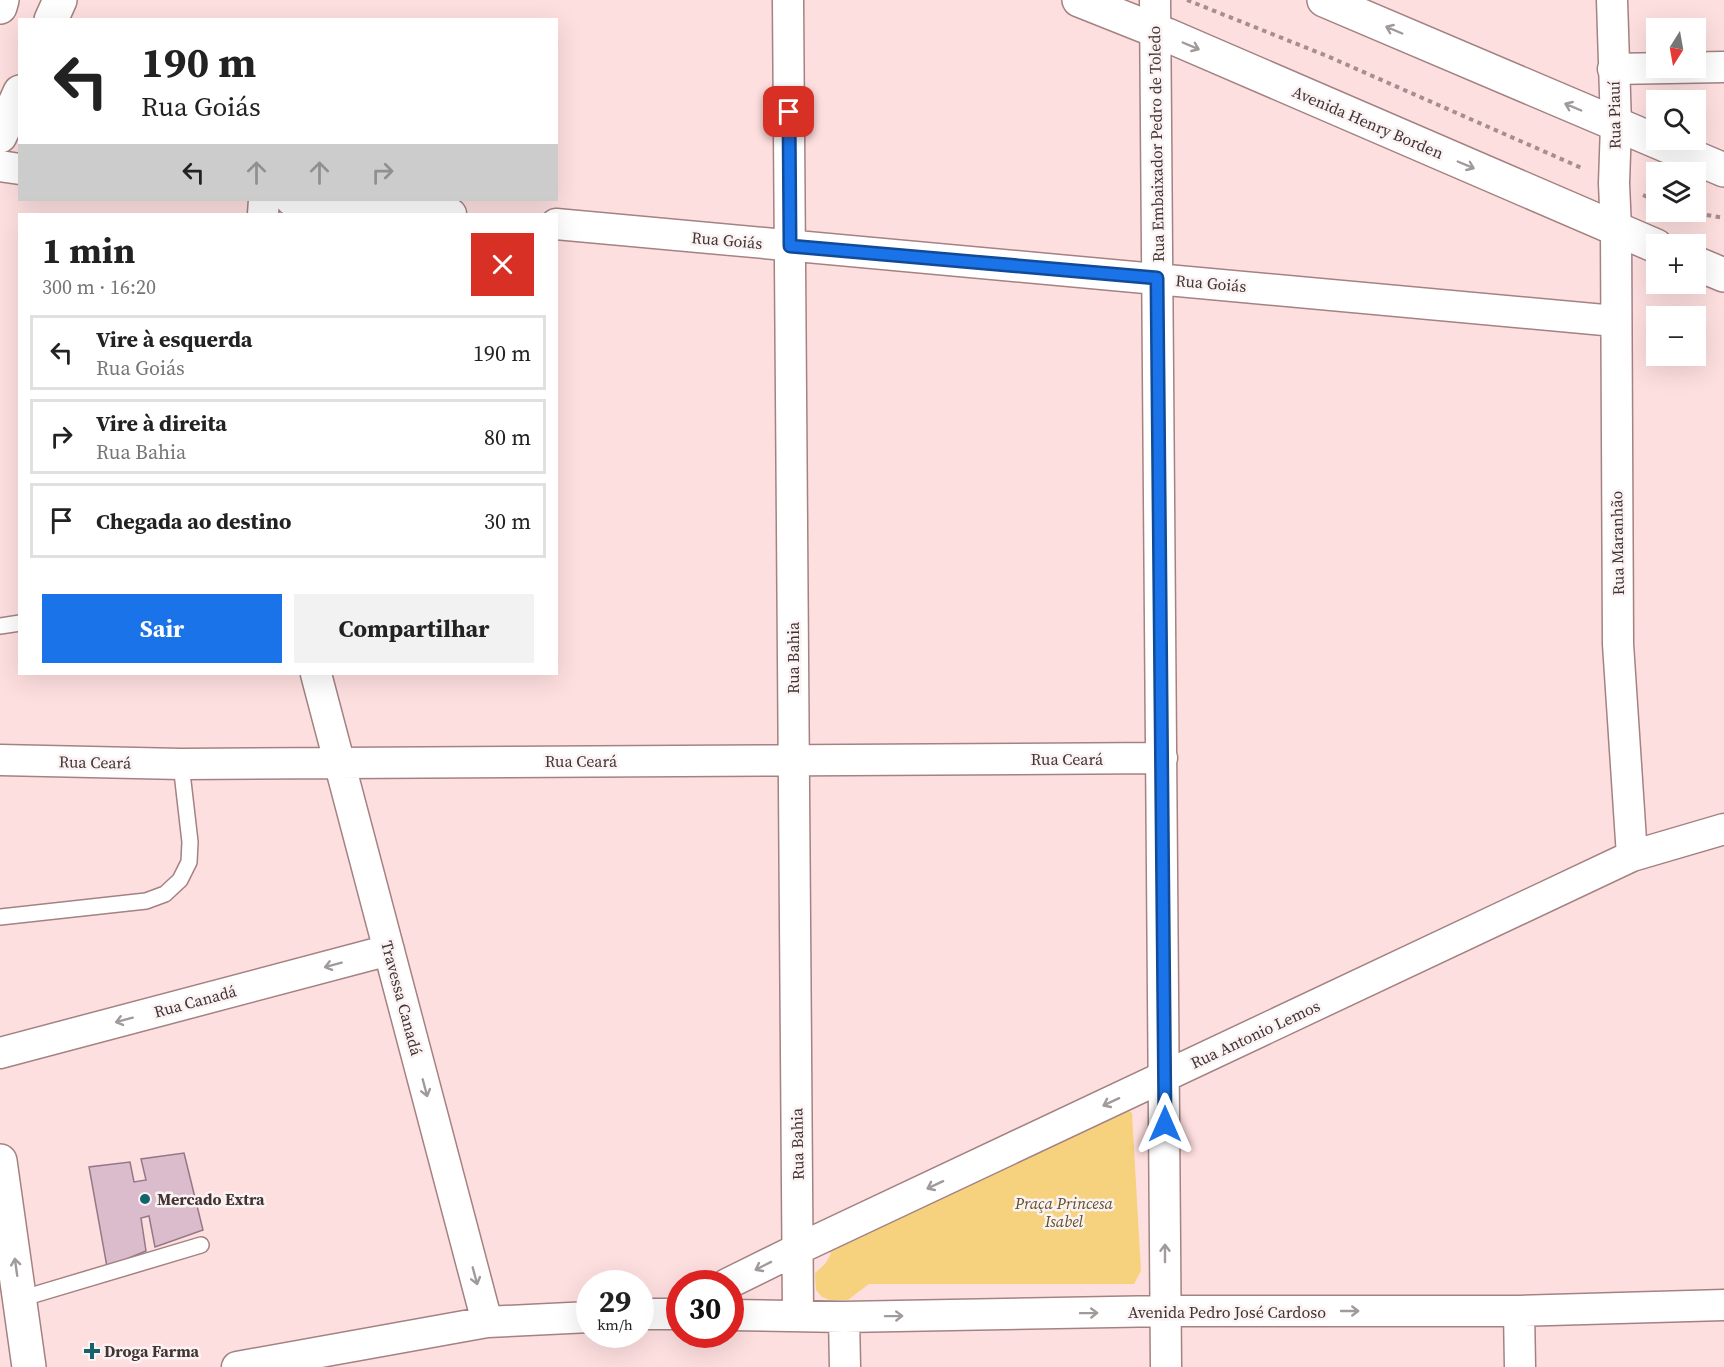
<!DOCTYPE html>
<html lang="pt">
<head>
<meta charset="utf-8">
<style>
  :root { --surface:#fff; --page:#f2f2f2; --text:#222; --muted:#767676; --line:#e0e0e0; --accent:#1a73e8 }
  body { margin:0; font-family:"Source Serif 4",serif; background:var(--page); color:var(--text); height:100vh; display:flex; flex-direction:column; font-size:22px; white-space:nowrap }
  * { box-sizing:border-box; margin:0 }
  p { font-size:20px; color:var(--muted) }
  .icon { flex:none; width:33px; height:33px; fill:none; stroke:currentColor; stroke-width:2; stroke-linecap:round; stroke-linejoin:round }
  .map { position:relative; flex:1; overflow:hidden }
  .sheet { position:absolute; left:18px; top:213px; width:540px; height:462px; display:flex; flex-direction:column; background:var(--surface); border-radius:0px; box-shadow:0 6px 24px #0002 }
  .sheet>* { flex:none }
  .hud { position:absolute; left:18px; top:18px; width:540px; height:183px; border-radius:0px; box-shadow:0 6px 24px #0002; background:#fff; color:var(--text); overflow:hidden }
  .needle { width:39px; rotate:191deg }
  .tools { position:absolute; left:1646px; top:18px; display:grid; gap:12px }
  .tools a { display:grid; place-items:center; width:60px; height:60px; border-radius:0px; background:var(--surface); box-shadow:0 6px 24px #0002; font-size:30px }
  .speed { position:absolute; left:576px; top:1270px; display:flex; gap:12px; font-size:30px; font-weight:700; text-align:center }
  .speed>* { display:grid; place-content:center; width:78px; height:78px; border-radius:50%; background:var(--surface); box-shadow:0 6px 24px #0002; line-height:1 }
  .speed small { font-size:15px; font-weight:400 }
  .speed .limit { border:9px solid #d22; background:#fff; color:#111 }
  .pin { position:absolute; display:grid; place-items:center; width:51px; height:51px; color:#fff; margin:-26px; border-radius:12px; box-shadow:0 3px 9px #0006 }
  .me { position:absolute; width:66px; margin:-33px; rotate:0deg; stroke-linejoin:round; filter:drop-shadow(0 0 4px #0008) }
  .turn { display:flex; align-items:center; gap:21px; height:126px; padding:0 24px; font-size:27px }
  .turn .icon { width:78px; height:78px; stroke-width:2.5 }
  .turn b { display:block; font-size:42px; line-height:51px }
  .lanes { display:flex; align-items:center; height:57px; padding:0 24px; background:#0003; justify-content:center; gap:30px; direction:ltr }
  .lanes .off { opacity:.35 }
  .round { display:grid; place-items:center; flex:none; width:63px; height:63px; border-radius:0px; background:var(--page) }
  .head { display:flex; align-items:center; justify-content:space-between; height:102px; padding:0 24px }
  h1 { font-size:36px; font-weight:700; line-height:45px }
  .action { display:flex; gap:12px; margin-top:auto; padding:12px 24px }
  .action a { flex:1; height:69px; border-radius:0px; background:var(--accent); color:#fff; font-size:24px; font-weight:700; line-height:69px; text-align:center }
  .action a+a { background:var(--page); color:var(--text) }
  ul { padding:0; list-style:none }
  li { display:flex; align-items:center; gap:18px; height:75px; margin:0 12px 9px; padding:0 12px; border:3px solid var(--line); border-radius:0px }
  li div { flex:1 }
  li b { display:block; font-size:22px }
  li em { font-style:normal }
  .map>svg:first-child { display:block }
  .green { fill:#f6d27e }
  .building { fill:#dbbccd; stroke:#947887; stroke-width:1.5 }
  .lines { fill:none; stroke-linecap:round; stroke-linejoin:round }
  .service-casing { stroke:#a48282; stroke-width:18 }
  .minor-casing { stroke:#a48282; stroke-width:33 }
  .tertiary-casing { stroke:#a48282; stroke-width:36 }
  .secondary-casing { stroke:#a48282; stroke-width:36 }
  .path { stroke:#a68e8e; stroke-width:4; stroke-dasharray:4.5 4.5; stroke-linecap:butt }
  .service { stroke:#fff; stroke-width:15 }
  .minor { stroke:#fff; stroke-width:30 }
  .tertiary { stroke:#fff; stroke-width:33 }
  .secondary { stroke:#fff; stroke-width:33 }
  .oneway { stroke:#a19a9a }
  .route-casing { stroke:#114b97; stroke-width:15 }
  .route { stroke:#1a73e8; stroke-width:10 }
  .poi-dot { fill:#15636c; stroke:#fbf3f3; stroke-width:2 }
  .labels { text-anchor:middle; stroke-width:5; stroke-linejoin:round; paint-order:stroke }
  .street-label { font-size:16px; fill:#433434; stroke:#fbf3f3 }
  .poi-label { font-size:16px; font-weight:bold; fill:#433434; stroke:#fbf3f3; text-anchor:start }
  .park-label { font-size:16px; font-style:italic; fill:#615028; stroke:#fbf3f3 }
</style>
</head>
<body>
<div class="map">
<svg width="1724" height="1367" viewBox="0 0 1724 1367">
  <rect width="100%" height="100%" fill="#fedfdf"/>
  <path class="green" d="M 1118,1104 L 1132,1113 L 1141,1271 L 1134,1284 L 869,1284 L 848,1300 L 830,1300 L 822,1297 L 816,1290 L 815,1273 L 825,1264 L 831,1254 L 826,1244 Z"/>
  <path class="building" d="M 184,1153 L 203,1230 L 155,1247 L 149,1216 L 141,1218 L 146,1251 L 107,1267 L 89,1167 L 130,1162 L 134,1182 L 146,1180 L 141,1159 Z"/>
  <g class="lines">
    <g class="service-casing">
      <path id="service" d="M 0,626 L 20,623
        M 0,917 L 146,901 L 165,894 L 180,880 L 189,862 L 190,842 L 181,764
        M 20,1299 L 201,1245"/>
    </g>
    <g class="minor-casing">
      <path id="minor" d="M 788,0 L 798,1315
        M 1155,0 L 1166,1367
        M 1612,0 L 1616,125 L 1614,183 L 1616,230 L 1618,644 L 1632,856
        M 1613,69 L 1724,67
        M 0,166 L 20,169
        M 291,200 L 451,214
        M 263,214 L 264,200
        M 556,224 L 1615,321
        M 316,674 L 487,1322
        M 0,760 L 181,764 L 1162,758
        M 0,1053 L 389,950
        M 727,1284 L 798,1249 L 1632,856 L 1724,829
        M 1519,1311 L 1520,1367
        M 640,1314 L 680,1314
        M 730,1315 L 844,1317 L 1166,1311 L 1519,1311 L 1724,1305
        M 844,1317 L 845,1367
        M 237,1367 L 487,1322 L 590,1317"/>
    </g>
    <g class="tertiary-casing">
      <path id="tertiary" d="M 1079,0 L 1167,35 L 1656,246
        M 1324,0 L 1724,170
        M 1695,263 L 1724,275"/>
    </g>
    <g class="secondary-casing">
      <path id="secondary" d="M 0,7 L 2,0
        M 51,20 L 60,0
        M 0,136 L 20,92
        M 0,1161 L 29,1367"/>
    </g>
    <path class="path" d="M 1187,0 L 1327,56 L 1584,169
      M 1643,195 L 1656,201
      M 1689,212 L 1724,218"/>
    <use href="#service" class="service"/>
    <use href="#minor" class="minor"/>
    <use href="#tertiary" class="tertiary"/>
    <use href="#secondary" class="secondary"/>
  </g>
  <defs><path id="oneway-shaft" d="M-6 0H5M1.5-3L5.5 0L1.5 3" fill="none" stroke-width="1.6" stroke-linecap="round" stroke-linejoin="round" transform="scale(1.5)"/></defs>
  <g class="oneway">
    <use href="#oneway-shaft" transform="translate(1394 30) rotate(-157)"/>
    <use href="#oneway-shaft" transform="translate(1191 46) rotate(23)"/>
    <use href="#oneway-shaft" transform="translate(1573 107) rotate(-157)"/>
    <use href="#oneway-shaft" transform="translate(1466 165) rotate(23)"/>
    <use href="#oneway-shaft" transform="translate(333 965) rotate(165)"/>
    <use href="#oneway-shaft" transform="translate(124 1020) rotate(165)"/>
    <use href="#oneway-shaft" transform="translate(425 1088) rotate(75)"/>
    <use href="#oneway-shaft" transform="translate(1111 1102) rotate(155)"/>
    <use href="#oneway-shaft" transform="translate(935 1185) rotate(155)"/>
    <use href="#oneway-shaft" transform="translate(1165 1253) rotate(-90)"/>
    <use href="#oneway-shaft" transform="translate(763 1266) rotate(153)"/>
    <use href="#oneway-shaft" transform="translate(16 1267) rotate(-98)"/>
    <use href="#oneway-shaft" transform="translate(475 1276) rotate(75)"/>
    <use href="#oneway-shaft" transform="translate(1350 1311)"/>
    <use href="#oneway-shaft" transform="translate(1089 1313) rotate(-1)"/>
    <use href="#oneway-shaft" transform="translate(894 1316) rotate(-1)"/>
  </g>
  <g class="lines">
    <g class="route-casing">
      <path id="route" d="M 789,112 L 790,246 L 1157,278 L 1165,1124"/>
    </g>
    <use href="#route" class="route"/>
  </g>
  <g class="poi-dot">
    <circle cx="145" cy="1199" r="6"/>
    <path d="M89 1342h6v6h6v6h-6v6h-6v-6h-6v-6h6z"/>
  </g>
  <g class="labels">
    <g class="street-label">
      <text transform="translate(1614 115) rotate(-91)" y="6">Rua Piauí</text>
      <text transform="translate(1368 122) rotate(23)" y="6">Avenida Henry Borden</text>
      <text transform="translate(1156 144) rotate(-91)" y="6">Rua Embaixador Pedro de Toledo</text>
      <text transform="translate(727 240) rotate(5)" y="6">Rua Goiás</text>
      <text transform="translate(1211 283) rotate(5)" y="6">Rua Goiás</text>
      <text transform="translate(1617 543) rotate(-91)" y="6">Rua Maranhão</text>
      <text transform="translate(793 658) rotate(-90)" y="6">Rua Bahia</text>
      <text x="1067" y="765">Rua Ceará</text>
      <text x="581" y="767">Rua Ceará</text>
      <text transform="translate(95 762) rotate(1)" y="6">Rua Ceará</text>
      <text transform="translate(402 998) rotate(75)" y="6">Travessa Canadá</text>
      <text transform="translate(195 1001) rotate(-15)" y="6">Rua Canadá</text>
      <text transform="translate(1255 1034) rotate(-25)" y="6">Rua Antonio Lemos</text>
      <text transform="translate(797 1144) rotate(-91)" y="6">Rua Bahia</text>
      <text x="1227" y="1318">Avenida Pedro José Cardoso</text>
    </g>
    <g class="poi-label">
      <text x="157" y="1205">Mercado Extra</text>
      <text x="104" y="1357">Droga Farma</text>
    </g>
    <g class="park-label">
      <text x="1064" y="1209">Praça Princesa<tspan x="1064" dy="18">Isabel</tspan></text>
    </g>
  </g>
</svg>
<div class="tools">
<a><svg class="needle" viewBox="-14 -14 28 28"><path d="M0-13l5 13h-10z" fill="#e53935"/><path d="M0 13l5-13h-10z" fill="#767676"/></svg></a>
<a><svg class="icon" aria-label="search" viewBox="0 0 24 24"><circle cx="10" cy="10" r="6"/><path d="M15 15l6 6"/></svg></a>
<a><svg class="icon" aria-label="layers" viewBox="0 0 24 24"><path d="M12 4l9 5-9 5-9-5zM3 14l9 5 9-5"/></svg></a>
<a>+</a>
<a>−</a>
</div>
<div class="speed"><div>29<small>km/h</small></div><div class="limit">30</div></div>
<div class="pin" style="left:789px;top:112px;background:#d93025"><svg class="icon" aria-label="arrive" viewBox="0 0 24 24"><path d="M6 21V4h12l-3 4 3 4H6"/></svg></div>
<svg class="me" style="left:1165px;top:1124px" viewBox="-20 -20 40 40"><path d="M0-17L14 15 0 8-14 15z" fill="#1a73e8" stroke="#fff" stroke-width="4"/></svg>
<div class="hud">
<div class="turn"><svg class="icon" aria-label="left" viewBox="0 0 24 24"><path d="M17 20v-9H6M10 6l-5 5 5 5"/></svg><div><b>190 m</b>Rua Goiás</div></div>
<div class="lanes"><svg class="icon" aria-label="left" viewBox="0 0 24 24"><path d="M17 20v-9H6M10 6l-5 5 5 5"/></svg><svg class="icon off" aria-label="ahead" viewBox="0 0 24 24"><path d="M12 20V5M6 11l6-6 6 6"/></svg><svg class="icon off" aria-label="ahead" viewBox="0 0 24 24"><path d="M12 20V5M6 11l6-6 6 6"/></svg><svg class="icon off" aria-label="right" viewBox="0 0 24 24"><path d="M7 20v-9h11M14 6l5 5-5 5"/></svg></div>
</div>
<section class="sheet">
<div class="head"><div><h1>1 min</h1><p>300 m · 16:20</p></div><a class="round" style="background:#d93025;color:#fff"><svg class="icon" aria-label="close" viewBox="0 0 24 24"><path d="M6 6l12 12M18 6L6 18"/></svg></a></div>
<ul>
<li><svg class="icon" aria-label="left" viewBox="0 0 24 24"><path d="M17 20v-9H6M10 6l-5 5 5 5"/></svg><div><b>Vire à esquerda</b><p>Rua Goiás</p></div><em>190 m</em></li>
<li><svg class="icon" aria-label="right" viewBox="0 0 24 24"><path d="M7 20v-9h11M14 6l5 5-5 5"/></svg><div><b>Vire à direita</b><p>Rua Bahia</p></div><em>80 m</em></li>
<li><svg class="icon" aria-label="arrive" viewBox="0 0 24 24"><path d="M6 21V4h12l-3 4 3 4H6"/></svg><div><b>Chegada ao destino</b></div><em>30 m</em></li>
</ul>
<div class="action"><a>Sair</a><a>Compartilhar</a></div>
</section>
</div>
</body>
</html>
